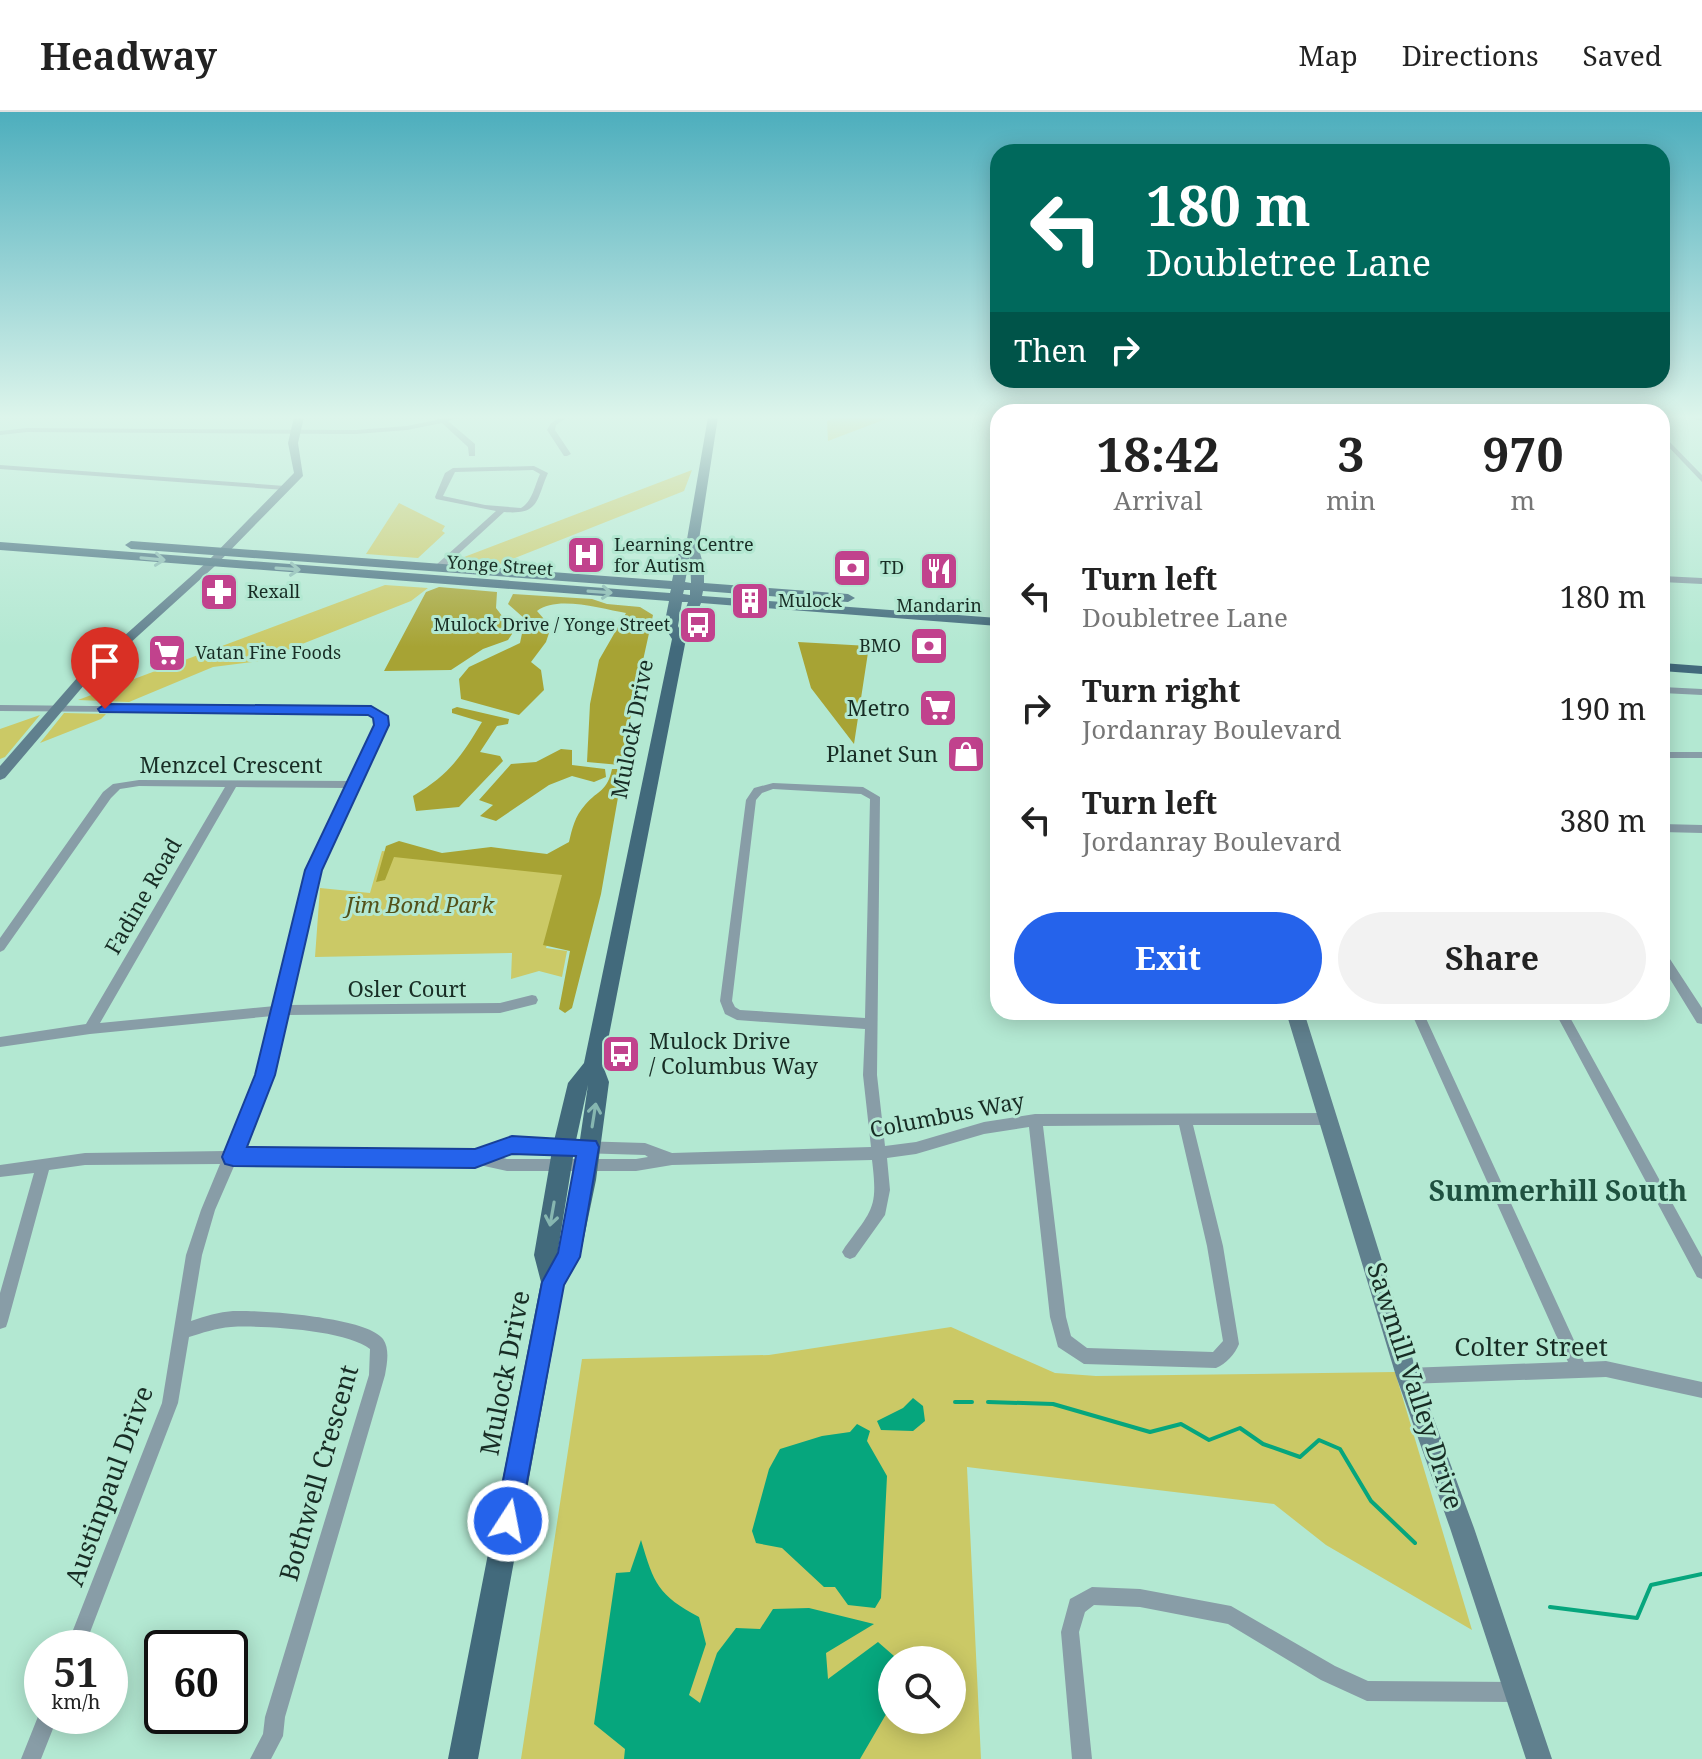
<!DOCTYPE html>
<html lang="en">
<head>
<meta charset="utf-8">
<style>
  :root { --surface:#fff; --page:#f2f2f2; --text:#222; --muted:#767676; --line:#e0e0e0; --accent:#2563eb }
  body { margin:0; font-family:"Noto Serif",serif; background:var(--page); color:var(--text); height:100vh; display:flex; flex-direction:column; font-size:30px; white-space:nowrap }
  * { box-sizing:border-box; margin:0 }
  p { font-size:26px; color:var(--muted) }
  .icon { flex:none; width:44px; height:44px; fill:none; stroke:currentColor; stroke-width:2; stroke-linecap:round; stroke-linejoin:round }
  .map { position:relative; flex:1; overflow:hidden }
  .panel { position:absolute; left:990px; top:292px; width:680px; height:616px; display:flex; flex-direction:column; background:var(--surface); border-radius:24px; box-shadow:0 4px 20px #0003 }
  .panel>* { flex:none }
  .banner { position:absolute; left:990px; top:32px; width:680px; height:244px; border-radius:24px; box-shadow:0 4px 20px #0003; background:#00695c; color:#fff; overflow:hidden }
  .controls { position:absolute; left:878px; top:1534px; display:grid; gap:16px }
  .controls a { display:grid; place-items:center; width:88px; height:88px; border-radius:50%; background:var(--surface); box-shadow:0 4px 20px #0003; font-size:40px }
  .speed { position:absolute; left:24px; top:1518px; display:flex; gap:16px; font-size:40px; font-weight:700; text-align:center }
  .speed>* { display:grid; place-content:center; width:104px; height:104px; border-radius:50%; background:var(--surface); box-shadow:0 4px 20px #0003; line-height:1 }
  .speed small { font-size:20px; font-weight:400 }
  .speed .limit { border:4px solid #111; border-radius:12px; background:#fff; color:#111 }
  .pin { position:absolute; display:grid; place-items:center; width:68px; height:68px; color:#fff; margin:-82px -34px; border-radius:50% 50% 50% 0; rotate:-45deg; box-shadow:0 0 8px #0007 }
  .pin .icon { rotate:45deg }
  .me { position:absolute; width:88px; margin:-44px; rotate:11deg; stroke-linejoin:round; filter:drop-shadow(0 0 6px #0008) }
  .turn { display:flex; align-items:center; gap:28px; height:168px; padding:0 24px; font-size:36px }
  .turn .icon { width:104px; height:104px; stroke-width:2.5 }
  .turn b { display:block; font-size:56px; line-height:68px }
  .then { display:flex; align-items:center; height:76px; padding:0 24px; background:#0003; gap:16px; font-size:30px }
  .eta { display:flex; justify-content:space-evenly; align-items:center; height:136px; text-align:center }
  .eta b { font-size:48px; font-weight:700; line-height:56px }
  .action { display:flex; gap:16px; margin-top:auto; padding:16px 24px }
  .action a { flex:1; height:92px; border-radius:48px; background:var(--accent); color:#fff; font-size:32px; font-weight:700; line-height:92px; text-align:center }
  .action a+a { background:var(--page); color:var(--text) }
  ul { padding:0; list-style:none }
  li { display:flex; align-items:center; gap:24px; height:112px; padding:0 24px }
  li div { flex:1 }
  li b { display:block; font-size:30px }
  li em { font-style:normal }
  header { display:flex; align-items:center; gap:48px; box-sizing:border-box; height:112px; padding:0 40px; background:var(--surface); border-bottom:2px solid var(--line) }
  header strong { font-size:38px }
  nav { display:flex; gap:44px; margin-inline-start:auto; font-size:28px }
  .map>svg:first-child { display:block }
  .green { fill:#cbc966; fill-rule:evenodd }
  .forest { fill:#a7a334 }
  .water { fill:#06a67d }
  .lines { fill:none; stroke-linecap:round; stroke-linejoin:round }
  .stream { stroke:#06a67d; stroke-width:4 }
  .street { fill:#889da7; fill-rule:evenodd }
  .secondary { fill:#60808e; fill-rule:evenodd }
  .primary { fill:#426a7c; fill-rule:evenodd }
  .oneway { stroke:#86b6b0 }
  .route { fill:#2563eb; stroke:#184099; stroke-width:2 }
  .labels { text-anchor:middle; stroke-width:6; stroke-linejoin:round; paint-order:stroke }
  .far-poi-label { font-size:18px; fill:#182d25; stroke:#b3e8d2; text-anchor:start }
  .far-street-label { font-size:18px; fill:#182d25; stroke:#b3e8d2 }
  .poi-label { font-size:22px; fill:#182d25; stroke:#b3e8d2; text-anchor:end }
  .street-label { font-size:22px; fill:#182d25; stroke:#b3e8d2 }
  .park-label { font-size:22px; font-style:italic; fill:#535118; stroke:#b3e8d2 }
  .near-street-label { font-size:26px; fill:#182d25; stroke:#b3e8d2 }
  .near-neighbourhood-label { font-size:28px; font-weight:bold; fill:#1f5140; stroke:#b3e8d2 }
</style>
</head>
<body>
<header>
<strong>Headway</strong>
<nav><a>Map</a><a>Directions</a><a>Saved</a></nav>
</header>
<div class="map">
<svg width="1702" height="1647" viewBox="0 0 1702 1647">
  <rect width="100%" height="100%" fill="#b3e8d2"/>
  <path class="green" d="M 837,305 L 891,305 L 828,329 L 827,309 Z
    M 692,358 L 684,379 L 495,454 L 451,450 Z
    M 399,391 L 445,414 L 442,419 L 445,421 L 418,446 L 366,442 Z
    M 385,473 L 428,476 L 411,489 L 259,549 L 213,555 L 129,590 L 78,588 Z
    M 64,601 L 106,602 L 101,607 L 40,631 Z
    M 40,603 L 5,645 L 0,647 L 0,617 Z
    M 382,739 L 568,760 L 546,836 L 567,839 L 562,865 L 539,859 L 511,867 L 512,841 L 315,845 L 320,776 L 370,781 Z
    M 951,1215 L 1055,1261 L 1096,1264 L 1395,1260 L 1472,1518 L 1326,1433 L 1274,1392 L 967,1355 L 981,1647 L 521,1647 L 582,1247 L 769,1243 ZM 892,1548 L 952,1548 L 952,1608 L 892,1608 Z"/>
  <path class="forest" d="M 439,475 L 497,480 L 496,496 L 509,513 L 512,522 L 508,528 L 483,537 L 451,558 L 384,559 L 426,480 Z
    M 513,482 L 592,487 L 607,492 L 640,495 L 653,503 L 620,653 L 587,650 L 590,592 L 599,548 L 626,501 C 602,497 557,483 537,499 L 551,515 L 546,530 L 531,550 L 541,558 L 544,578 L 519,603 L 461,587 L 459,567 L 469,555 L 520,531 L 525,507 L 508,492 Z
    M 798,530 L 869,534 L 854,632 L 811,576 Z
    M 457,595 L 509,607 L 508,612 L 497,614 L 480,640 L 500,644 L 503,649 L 459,695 L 416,699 L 413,684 C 449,663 461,645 482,610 L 452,601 L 452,597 Z
    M 561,637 L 572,638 L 572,653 L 605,657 L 606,665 L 594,670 L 572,664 L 549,673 L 496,709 L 480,704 L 493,693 L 479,688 L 511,652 L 536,650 Z
    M 612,657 L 623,657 L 601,782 L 572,896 L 565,901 L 559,897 L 570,839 L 543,833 L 562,763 L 394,745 L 385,768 L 376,770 L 386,734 L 399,729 L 442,741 L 491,735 L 547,742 L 569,730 C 572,717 575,704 585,693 C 599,677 607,680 612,657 Z"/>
  <path class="water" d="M 913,1286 L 923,1294 L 925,1309 L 913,1319 L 881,1318 L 877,1309 L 903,1296 Z
    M 857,1312 L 870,1319 L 867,1329 L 887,1364 L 881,1486 L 875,1496 L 848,1493 L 835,1475 L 824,1475 L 782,1436 L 756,1431 L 752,1419 L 769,1357 L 780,1337 L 822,1324 L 850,1320 Z
    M 641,1428 C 654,1472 658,1483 699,1505 L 706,1532 L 689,1583 L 700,1591 L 717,1541 L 736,1516 L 760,1517 L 773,1497 L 809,1496 L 874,1512 L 826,1541 L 828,1567 L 878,1530 L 894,1544 L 892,1592 L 860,1647 L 624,1647 L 625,1637 L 594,1612 L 616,1461 L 630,1460 Z"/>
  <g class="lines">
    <path class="stream" d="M 955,1290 L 972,1290
      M 988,1290 L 1053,1292 L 1150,1320 L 1181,1312 L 1209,1328 L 1240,1316 L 1263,1332 L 1300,1345 L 1319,1328 L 1340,1337 L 1371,1389 L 1415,1431
      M 1550,1495 L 1637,1506 L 1651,1473 L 1702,1462"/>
    <path class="street" d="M 450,305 L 461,305 L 448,309 L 475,332 L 475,344 L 469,344 L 468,335 L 442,311 L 407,318 L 356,322 L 27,320 L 0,323 L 0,319 L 27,316 L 356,318 L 407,314 Z
      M 561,305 L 568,305 L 556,313 L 555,318 L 571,342 L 567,344 L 564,344 L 547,318 L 551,311 Z
      M 1689,305 L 1702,305 L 1702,309 L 1690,306 Z
      M 1662,322 L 1702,363 L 1702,370 L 1662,328 Z
      M 0,353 L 285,374 L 289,376 L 285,378 L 0,357 Z
      M 534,354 L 548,361 C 536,388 540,403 504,400 L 442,457 L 436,457 L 436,453 L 496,399 L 436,387 L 435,385 L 445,361 L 453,356 ZM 533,358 L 540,362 C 535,373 532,390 521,396 L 485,393 L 443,384 L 455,360 Z
      M 1662,464 L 1702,466 L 1702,472 L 1662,470 Z
      M 1662,575 L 1702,577 L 1702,583 L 1662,581 Z
      M 0,593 L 374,597 L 383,602 L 387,613 L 320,758 L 288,893 L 500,891 L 532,883 L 536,884 L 538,888 L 536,892 L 500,901 L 286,903 L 272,963 L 240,1039 L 475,1040 L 512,1027 L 645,1031 L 672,1041 L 871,1035 L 863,963 L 865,917 L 737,908 L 725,902 L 720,889 L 746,688 L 754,676 L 773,671 L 863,675 L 880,685 L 877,963 L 885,1034 L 916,1030 L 984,1010 L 1035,1002 L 1327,1001 L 1332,1003 L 1334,1007 L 1332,1011 L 1327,1013 L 1193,1013 L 1223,1134 L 1239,1232 C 1235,1242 1226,1252 1216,1256 L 1084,1252 L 1058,1235 L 1050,1205 L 1029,1015 L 984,1022 L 916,1042 L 887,1046 L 890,1078 L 885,1103 L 855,1145 L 850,1147 L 845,1145 L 842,1140 L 845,1135 C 873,1097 878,1096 872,1048 L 672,1053 L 636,1059 L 507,1059 L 475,1052 L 235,1052 L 215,1098 L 202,1143 L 191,1209 C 205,1204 219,1200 233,1199 C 261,1198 367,1205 383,1227 C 390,1237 387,1252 385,1263 L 285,1605 L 283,1624 L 271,1647 L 250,1647 L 263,1622 L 265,1605 L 369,1263 L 370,1237 C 347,1218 262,1213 231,1215 C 216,1216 202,1221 189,1225 L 178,1291 L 84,1536 L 66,1536 L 162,1291 L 186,1143 L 201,1098 L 220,1052 L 85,1053 L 49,1058 L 8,1209 L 6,1215 L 0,1217 L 0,1181 L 34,1061 L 0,1065 L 0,1053 L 85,1041 L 226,1039 L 258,963 L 273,904 L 90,922 L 0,935 L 0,925 L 86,912 L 225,675 L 139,674 L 120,677 L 111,686 L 4,838 L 0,840 L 0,826 L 103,680 L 113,672 L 139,668 L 350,669 L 377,613 L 375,606 L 369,602 L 0,599 ZM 236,675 L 347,676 L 308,758 L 275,894 L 100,911 ZM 773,677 L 861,682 L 870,687 L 865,906 L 740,898 L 735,895 L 732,889 L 756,688 L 762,681 ZM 1179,1013 L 1207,1134 L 1223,1229 L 1213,1240 L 1087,1236 L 1071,1224 L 1066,1205 L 1043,1014 ZM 512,1039 L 645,1043 L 648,1045 L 636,1047 L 507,1047 L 497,1044 Z
      M 1662,640 L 1702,640 L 1702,646 L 1662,646 Z
      M 1662,712 L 1702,713 L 1702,721 L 1662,720 Z
      M 1662,839 L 1666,841 L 1702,896 L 1702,912 L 1697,911 L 1662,854 Z
      M 1411,900 L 1423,900 L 1584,1250 L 1606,1249 L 1702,1270 L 1702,1286 L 1606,1265 L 1407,1272 L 1401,1270 L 1399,1264 L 1401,1258 L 1407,1256 L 1568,1250 Z
      M 1555,900 L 1567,900 L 1702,1145 L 1702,1167 L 1697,1165 Z
      M 1092,1475 L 1140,1477 L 1231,1494 L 1335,1554 L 1368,1569 L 1516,1570 L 1523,1573 L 1526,1580 L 1523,1587 L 1516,1590 L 1367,1589 L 1321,1568 L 1228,1512 L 1140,1495 L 1094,1493 L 1085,1500 L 1079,1520 L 1092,1647 L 1072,1647 L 1061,1520 L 1070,1487 Z
      M 41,1597 L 42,1604 L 58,1604 L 41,1647 L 21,1647 Z"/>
    <path class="secondary" d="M 294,305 L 304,305 L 298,331 L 303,364 L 215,454 L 85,572 L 5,666 L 0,668 L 0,654 L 77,566 L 207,450 L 294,361 L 288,331 Z
      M 1286,900 L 1304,900 L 1418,1264 L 1474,1416 L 1552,1647 L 1526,1647 L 1450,1416 L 1396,1264 Z"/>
    <path class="primary" d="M 708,305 L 718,305 L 698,434 L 704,455 L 704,471 L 848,482 L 855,486 L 848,490 L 703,479 L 702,484 L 998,506 L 998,514 L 701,491 L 686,527 L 603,954 L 609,970 L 596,1068 L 580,1145 L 564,1174 L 478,1647 L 448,1647 L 541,1170 L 534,1143 L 553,1033 L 568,971 L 584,951 L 672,527 L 664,514 L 669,489 L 0,438 L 0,430 L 670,481 L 671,477 L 131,437 L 125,433 L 131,429 L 672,469 L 677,444 L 686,433 ZM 690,444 L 691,471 L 685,470 ZM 684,478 L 690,478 L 690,483 L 683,482 ZM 682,490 L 688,490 L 679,516 L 678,514 ZM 588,973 L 574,1068 L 557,1144 L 575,1033 Z
      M 1662,551 L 1702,554 L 1702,562 L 1662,559 Z"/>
  </g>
  <defs><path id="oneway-shaft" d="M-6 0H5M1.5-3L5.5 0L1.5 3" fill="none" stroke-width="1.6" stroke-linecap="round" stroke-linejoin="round" transform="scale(2)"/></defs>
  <g class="oneway">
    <use href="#oneway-shaft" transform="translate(153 447) rotate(5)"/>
    <use href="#oneway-shaft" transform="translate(288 457) rotate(4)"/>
    <use href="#oneway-shaft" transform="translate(600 480) rotate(4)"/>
    <use href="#oneway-shaft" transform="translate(594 1003) rotate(-81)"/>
    <use href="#oneway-shaft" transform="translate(552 1102) rotate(100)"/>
  </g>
  <linearGradient id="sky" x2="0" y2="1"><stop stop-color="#4daebd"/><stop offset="0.57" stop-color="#ddf5eb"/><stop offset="1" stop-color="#ddf5eb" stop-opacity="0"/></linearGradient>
  <rect width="1702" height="535" fill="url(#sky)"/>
  <path class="route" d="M 105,592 L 371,594 L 388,604 L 389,613 L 322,758 L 275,963 L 247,1035 L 475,1037 L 512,1024 L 596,1029 L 599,1035 L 580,1145 L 564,1173 L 518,1418 L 508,1422 L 498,1418 L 495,1409 L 542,1170 L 558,1141 L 576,1044 L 512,1042 L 475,1056 L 233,1054 L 225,1052 L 222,1045 L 255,963 L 305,758 L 374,613 L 373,606 L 368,603 L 100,600 L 98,597 Z"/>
  <defs>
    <g id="hospital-square" transform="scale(2)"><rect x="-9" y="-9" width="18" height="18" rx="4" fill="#c1428d" stroke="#b3e8d2"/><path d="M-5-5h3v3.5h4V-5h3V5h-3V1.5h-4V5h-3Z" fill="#fff"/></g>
    <g id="bank-square" transform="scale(2)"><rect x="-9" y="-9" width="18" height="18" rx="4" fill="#c1428d" stroke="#b3e8d2"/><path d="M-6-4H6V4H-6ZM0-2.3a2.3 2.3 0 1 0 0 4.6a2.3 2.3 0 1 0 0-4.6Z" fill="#fff"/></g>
    <g id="restaurant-square" transform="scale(2)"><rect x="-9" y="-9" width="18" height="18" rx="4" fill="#c1428d" stroke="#b3e8d2"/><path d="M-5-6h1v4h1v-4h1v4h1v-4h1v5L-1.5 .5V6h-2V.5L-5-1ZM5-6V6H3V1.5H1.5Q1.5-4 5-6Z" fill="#fff"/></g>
    <g id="pharmacy-square" transform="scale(2)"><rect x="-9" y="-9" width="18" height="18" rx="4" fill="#c1428d" stroke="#b3e8d2"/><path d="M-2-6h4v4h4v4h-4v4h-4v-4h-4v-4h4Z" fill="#fff"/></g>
    <g id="building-square" transform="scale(2)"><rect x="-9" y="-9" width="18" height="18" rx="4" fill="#c1428d" stroke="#b3e8d2"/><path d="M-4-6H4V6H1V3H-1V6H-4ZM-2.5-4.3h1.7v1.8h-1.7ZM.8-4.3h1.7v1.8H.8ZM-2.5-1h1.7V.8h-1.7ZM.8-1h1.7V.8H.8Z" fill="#fff"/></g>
    <g id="bus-square" transform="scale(2)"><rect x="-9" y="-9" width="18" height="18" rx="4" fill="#c1428d" stroke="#b3e8d2"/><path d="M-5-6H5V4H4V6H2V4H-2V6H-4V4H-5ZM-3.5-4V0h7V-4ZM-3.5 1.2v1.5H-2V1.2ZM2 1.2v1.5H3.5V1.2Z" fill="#fff"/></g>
    <g id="supermarket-square" transform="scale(2)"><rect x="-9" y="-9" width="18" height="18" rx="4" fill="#c1428d" stroke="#b3e8d2"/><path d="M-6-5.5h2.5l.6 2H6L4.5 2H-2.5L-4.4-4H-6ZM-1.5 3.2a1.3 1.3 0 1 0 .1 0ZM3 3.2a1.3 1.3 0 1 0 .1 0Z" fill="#fff"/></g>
    <g id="shop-square" transform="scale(2)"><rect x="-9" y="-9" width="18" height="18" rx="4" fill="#c1428d" stroke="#b3e8d2"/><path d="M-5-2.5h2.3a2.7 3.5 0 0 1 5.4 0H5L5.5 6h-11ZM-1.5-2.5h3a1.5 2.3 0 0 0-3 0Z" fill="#fff"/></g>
  </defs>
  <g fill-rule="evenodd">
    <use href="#hospital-square" x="586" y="443"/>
    <use href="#bank-square" x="852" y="456"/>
    <use href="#restaurant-square" x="939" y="459"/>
    <use href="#pharmacy-square" x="219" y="480"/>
    <use href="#building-square" x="750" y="489"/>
    <use href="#bus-square" x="698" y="513"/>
    <use href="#bank-square" x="929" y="534"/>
    <use href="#supermarket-square" x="167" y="541"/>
    <use href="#supermarket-square" x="938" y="596"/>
    <use href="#shop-square" x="966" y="642"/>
    <use href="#bus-square" x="621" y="942"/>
  </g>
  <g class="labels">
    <g class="far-poi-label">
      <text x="614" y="439">Learning Centre<tspan x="614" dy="21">for Autism</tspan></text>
      <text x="880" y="462">TD</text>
      <text x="247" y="486">Rexall</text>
      <text x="778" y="495">Mulock</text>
      <text x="939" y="500" text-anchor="middle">Mandarin</text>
      <text x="670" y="519" text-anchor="end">Mulock Drive / Yonge Street</text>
      <text x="901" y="540" text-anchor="end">BMO</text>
      <text x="195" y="547">Vatan Fine Foods</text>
    </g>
    <g class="far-street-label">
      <text transform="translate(500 454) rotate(4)" y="6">Yonge Street</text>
    </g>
    <g class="poi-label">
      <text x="910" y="604">Metro</text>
      <text x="938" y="650">Planet Sun</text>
      <text x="649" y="937" text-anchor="start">Mulock Drive<tspan x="649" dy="25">/ Columbus Way</tspan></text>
    </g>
    <g class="street-label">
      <text transform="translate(632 617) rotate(-79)" y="8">Mulock Drive</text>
      <text x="231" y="661">Menzcel Crescent</text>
      <text transform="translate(143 784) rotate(-60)" y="8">Fadine Road</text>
      <text x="407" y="885">Osler Court</text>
      <text transform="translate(947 1003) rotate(-11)" y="8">Columbus Way</text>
    </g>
    <g class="park-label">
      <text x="420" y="801">Jim Bond Park</text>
    </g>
    <g class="near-street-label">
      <text x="1531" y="1244">Colter Street</text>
      <text transform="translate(505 1261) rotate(-79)" y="9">Mulock Drive</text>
      <text transform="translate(1415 1274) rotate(72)" y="9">Sawmill Valley Drive</text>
      <text transform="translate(319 1361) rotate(-74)" y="9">Bothwell Crescent</text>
      <text transform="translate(109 1374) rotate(-70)" y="9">Austinpaul Drive</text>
    </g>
    <g class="near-neighbourhood-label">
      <text x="1558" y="1089">Summerhill South</text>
    </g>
  </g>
</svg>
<div class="controls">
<a><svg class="icon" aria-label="search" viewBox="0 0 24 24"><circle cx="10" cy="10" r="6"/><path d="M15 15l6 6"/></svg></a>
</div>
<div class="speed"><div>51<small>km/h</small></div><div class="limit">60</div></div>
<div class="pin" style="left:105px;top:597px;background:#d93025"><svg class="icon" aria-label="arrive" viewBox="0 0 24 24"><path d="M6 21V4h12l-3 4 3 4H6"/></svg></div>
<svg class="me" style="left:508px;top:1409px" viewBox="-20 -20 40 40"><circle r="17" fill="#2563eb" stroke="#fff" stroke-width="3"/><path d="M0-11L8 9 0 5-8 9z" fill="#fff"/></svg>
<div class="banner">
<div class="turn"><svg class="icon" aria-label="left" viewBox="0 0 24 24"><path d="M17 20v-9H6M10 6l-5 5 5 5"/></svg><div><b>180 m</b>Doubletree Lane</div></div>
<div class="then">Then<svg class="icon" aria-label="right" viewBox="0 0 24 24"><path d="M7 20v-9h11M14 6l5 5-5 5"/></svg></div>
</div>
<section class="panel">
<div class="eta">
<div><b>18:42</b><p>Arrival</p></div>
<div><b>3</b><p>min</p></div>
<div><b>970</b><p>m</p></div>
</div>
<ul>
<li><svg class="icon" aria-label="left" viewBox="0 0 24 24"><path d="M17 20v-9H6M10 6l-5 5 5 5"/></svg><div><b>Turn left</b><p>Doubletree Lane</p></div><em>180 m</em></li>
<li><svg class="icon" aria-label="right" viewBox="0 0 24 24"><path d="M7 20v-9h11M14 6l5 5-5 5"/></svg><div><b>Turn right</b><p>Jordanray Boulevard</p></div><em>190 m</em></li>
<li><svg class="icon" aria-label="left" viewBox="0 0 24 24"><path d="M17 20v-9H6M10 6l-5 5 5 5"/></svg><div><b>Turn left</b><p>Jordanray Boulevard</p></div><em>380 m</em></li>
</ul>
<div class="action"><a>Exit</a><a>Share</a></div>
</section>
</div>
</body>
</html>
